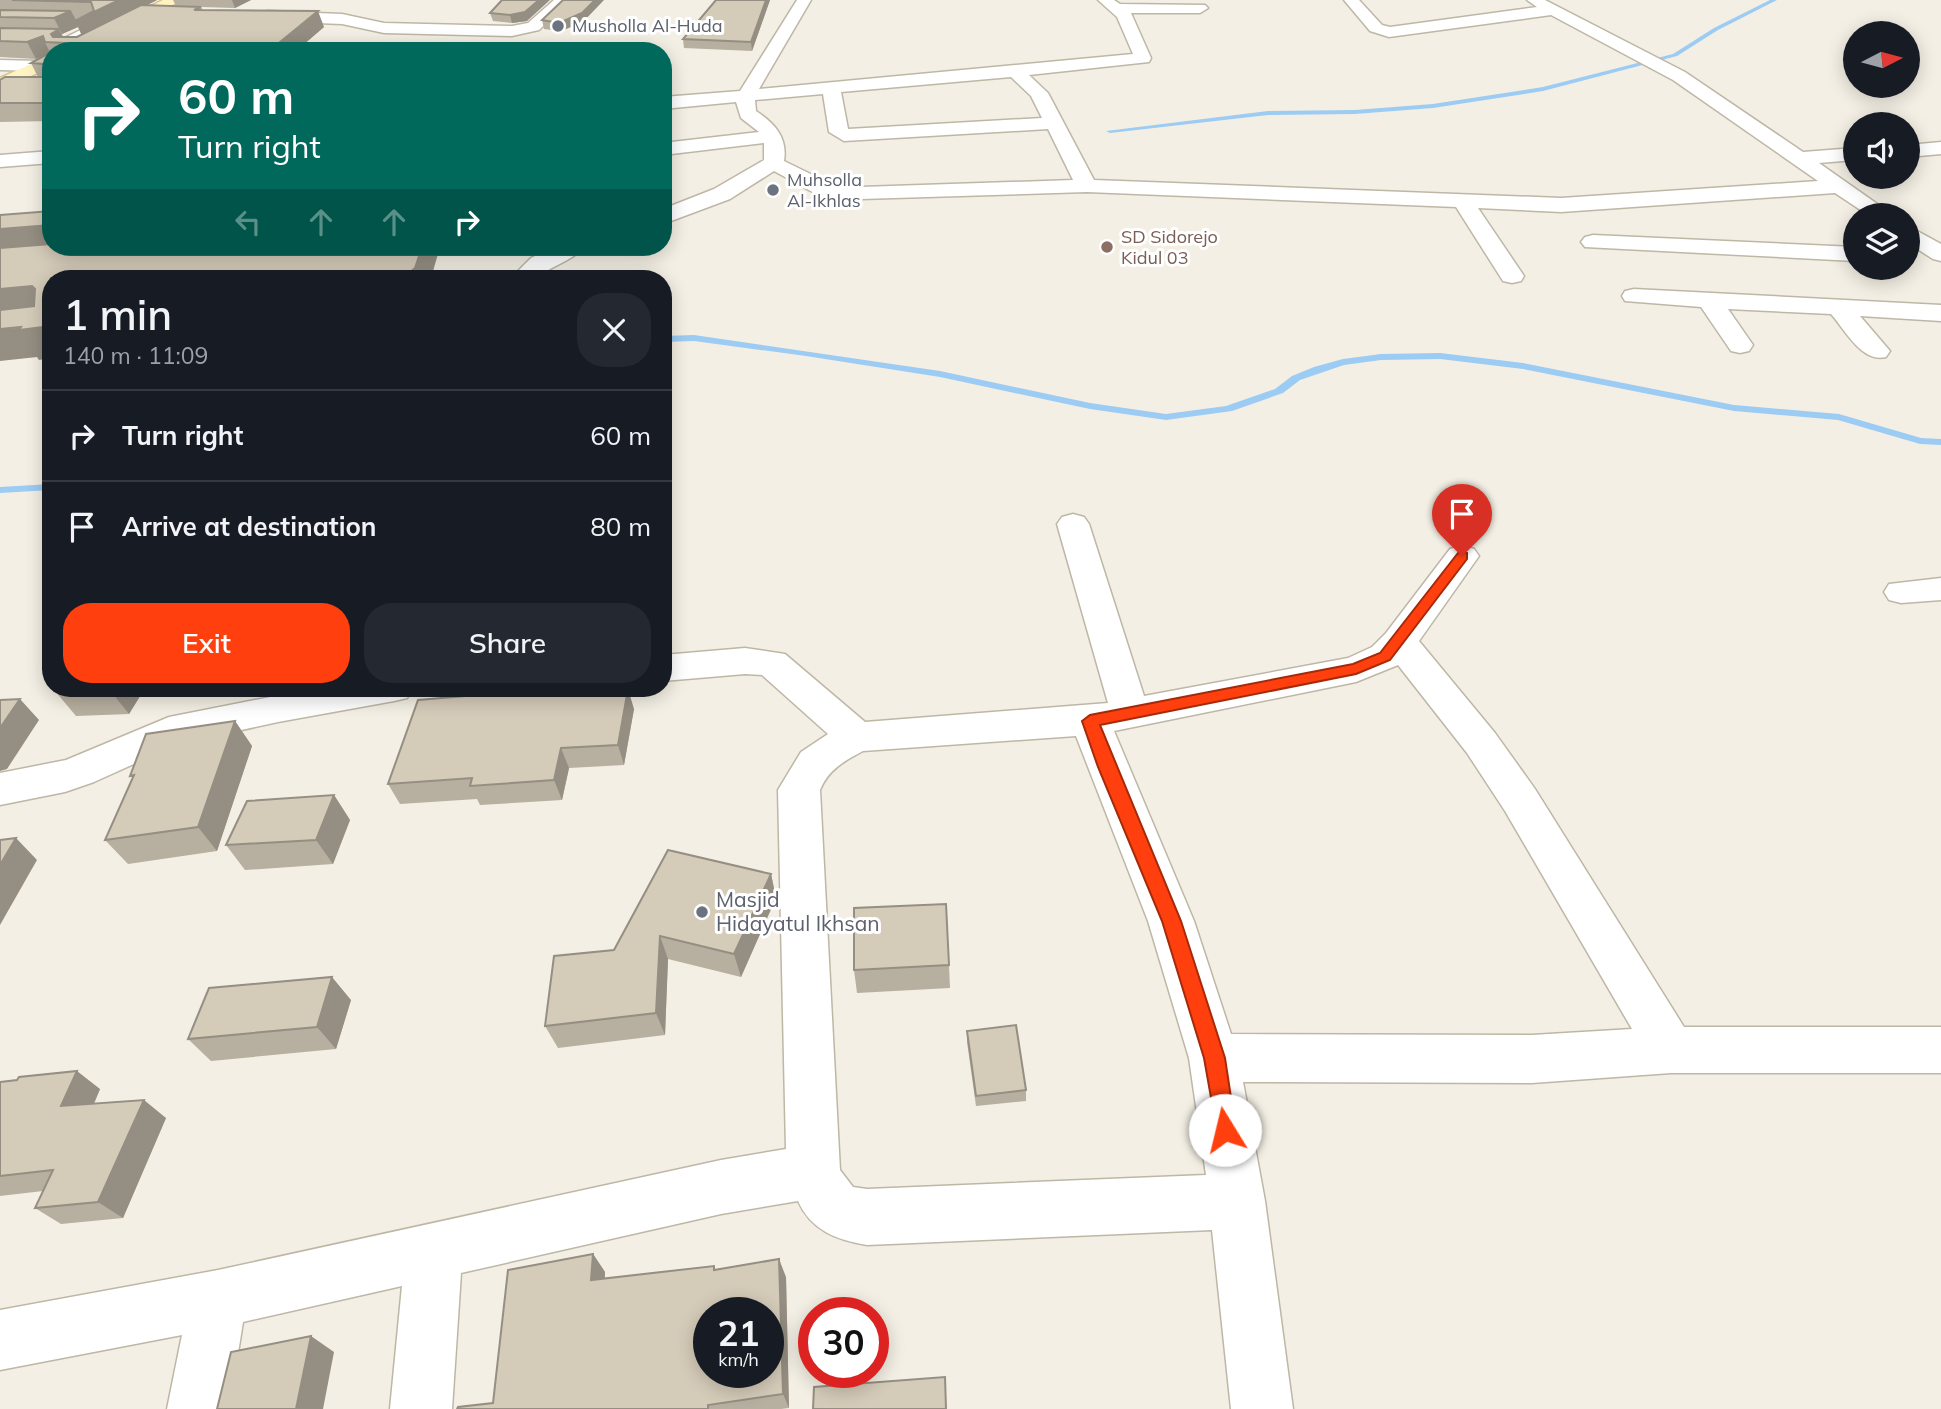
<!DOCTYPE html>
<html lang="en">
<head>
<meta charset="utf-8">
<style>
  :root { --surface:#171b24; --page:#242831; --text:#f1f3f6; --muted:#9ea1a6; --line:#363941; --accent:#ff400e }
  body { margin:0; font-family:Mulish,sans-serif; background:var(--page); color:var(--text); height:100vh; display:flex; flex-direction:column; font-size:26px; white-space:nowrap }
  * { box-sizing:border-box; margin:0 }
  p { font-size:23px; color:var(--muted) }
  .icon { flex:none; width:38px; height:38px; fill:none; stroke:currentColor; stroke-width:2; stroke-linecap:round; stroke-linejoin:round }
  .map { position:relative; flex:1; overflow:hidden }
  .drawer { position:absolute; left:42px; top:270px; width:630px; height:427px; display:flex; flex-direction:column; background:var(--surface); border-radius:28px; box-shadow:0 4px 18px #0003 }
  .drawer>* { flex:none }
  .banner { position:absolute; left:42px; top:42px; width:630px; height:214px; border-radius:28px; box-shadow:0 4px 18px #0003; background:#00695c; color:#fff; overflow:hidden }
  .needle { width:46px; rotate:84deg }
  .controls { position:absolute; left:1843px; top:21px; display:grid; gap:14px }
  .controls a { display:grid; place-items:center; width:77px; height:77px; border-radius:50%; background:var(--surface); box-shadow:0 4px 18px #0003; font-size:35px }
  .speed { position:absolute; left:693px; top:1297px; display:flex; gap:14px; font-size:35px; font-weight:700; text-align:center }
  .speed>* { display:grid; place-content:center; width:91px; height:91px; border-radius:50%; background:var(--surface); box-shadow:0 4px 18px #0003; line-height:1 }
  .speed small { font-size:18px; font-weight:400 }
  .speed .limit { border:10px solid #d22; background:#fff; color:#111 }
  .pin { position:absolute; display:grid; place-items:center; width:60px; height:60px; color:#fff; margin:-72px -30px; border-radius:50% 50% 50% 0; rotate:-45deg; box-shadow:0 0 7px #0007 }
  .pin .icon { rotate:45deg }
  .me { position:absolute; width:77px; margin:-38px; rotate:351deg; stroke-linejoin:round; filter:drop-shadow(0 0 5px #0008) }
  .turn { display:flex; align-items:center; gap:24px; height:147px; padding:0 21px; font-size:32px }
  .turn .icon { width:91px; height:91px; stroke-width:2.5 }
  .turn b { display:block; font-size:49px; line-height:60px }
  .lanes { display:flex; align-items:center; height:66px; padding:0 21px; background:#0003; justify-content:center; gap:35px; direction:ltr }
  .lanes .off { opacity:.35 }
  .round { display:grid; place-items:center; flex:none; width:74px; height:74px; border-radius:28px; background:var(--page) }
  .head { display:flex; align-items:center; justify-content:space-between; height:119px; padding:0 21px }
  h1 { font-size:42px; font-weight:600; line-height:52px }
  .button { display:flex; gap:14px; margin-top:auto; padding:14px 21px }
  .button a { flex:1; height:80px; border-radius:28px; background:var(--accent); color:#fff; font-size:28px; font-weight:600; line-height:80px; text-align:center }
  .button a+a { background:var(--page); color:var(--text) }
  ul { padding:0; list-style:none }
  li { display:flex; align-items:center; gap:21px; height:91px; padding:0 21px; border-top:2px solid var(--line) }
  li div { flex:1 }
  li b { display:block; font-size:26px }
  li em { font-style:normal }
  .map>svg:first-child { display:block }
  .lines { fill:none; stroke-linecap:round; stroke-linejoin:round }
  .stream { fill:#9ccbf3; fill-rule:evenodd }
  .lane-casing { stroke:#beb7a6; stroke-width:3 }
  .street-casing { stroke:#beb7a6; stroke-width:3 }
  .secondary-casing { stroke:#d5c691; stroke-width:3 }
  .lane { fill:#fff; fill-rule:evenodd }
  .street { fill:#fff; fill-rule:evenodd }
  .secondary { fill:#fff4c1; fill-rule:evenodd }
  .wall { fill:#b7af9f; fill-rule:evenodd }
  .shaded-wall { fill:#958e82 }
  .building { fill:#d5cbb9; stroke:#958e82; stroke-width:2; fill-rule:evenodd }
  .route { fill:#ff400e; stroke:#a62a09; stroke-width:2 }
  .worship-dot { fill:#6b7280; stroke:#fff; stroke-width:2.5 }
  .education-dot { fill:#8d6e63; stroke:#fff; stroke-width:2.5 }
  .labels { text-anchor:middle; stroke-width:6; stroke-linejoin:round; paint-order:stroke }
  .far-worship-label { font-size:18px; fill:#5b616d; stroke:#fff; text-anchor:start }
  .far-education-label { font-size:18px; fill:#785e54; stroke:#fff; text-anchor:start }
  .worship-label { font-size:21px; fill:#5b616d; stroke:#fff; text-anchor:start }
</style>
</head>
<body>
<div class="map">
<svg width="1941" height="1409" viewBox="0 0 1941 1409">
  <rect width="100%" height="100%" fill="#f3efe4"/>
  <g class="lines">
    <path class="stream" d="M 1770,0 L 1777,0 L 1718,30 L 1677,56 L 1543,91 L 1433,108 L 1355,114 L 1268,115 L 1110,133 L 1106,131 L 1268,111 L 1355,110 L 1433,104 L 1543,87 L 1673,54 L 1714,28 Z
      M 694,335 L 940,371 L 1090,403 L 1166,414 L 1226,406 L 1275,389 L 1292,376 L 1314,367 L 1343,359 L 1381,354 L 1440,353 L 1523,363 L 1734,405 L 1839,414 L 1921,438 L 1941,439 L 1941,445 L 1920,444 L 1838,420 L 1734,411 L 1523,369 L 1440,359 L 1381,360 L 1344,365 L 1300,380 L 1283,393 L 1232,411 L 1166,420 L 1090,409 L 940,377 L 806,356 L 694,341 L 663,342 L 663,336 Z
      M 51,484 L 51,490 L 0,493 L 0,487 Z"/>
    <g class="lane-casing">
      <path id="lane" d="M 97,19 L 101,22 L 100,27 L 69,41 L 62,39 L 91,25 L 88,20 Z"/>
    </g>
    <g class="street-casing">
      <path id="street" d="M 554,0 L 570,0 L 539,30 L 512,36 L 384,33 L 342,24 L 267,21 L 259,16 L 267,11 L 342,14 L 384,23 L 512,26 L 528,23 Z
        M 797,0 L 811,0 L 759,89 L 1133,54 L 1117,17 L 1098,0 L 1114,0 L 1120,4 L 1205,5 L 1208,8 L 1200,13 L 1131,13 L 1151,58 L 1149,62 L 1029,75 L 1048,93 L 1094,180 L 1561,198 L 1818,181 L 1673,80 L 1551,15 L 1389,37 L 1370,31 L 1344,0 L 1359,0 L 1382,25 L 1390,27 L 1537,7 L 1527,0 L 1545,0 L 1685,72 L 1803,152 L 1855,148 L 1855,160 L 1819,163 L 1893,215 L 1868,215 L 1835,193 L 1561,212 L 1478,208 L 1524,276 L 1521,281 L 1512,283 L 1503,281 L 1456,207 L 1087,192 L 861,199 L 818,195 L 774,171 L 730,199 L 663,224 L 663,209 L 714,189 L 764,160 L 764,143 L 663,155 L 663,143 L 759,132 L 741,118 L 736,102 L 663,109 L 663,97 L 740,91 ZM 1011,77 L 1031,96 L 1042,118 L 848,129 L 841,92 ZM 823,94 L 829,132 L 844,141 L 1048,129 L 1073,180 L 861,187 L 831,184 L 784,161 C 788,137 774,123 756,111 L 755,100 Z
        M 0,60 L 39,61 L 48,66 L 39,71 L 0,70 Z
        M 1941,142 L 1941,154 L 1908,157 L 1908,145 Z
        M 51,151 L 51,163 L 0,167 L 0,155 Z
        M 1908,226 L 1941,244 L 1941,261 L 1933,259 L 1908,243 Z
        M 1593,235 L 1855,247 L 1855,261 L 1585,247 L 1581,242 L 1585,237 Z
        M 553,247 L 583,247 C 573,261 550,266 537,278 L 511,278 L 531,258 Z
        M 1634,289 L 1941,305 L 1941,321 L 1860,316 L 1890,351 L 1886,357 C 1862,363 1846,331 1831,314 L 1728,309 L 1753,345 L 1749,351 L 1740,353 L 1731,351 L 1701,307 L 1625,301 L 1622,296 L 1625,291 Z
        M 1073,514 L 1084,517 L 1089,524 L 1144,696 L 1348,658 L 1372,647 L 1386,633 L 1450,549 L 1462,545 L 1474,549 L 1479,556 L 1419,641 L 1495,733 L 1535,789 L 1684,1027 L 1941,1027 L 1941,1073 L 1671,1073 L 1532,1083 L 1243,1082 L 1265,1201 L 1293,1409 L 1231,1409 L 1212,1230 L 867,1245 C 836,1240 811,1230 798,1201 L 721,1214 L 461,1273 L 452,1409 L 390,1409 L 402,1286 L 243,1322 L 229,1409 L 167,1409 L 182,1335 L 0,1370 L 0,1310 L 218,1270 L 721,1160 L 786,1149 L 778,790 L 801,752 L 828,734 L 762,675 L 745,674 L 663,681 L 663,655 L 745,648 L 785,654 L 865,722 L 1108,703 L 1057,524 L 1062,517 ZM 1398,665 L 1467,753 L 1505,811 L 1632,1029 L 1532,1035 L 1231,1034 L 1194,921 L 1114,731 L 1356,682 ZM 1076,736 L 1148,921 L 1189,1058 L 1206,1175 L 867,1189 L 853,1187 L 840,1170 L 820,790 C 828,770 844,761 863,751 Z
        M 1941,578 L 1941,600 L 1901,603 L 1889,600 L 1884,592 L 1889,584 Z
        M 316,688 L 413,688 L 407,698 L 394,701 L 278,722 L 178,744 L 94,782 L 65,792 L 0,805 L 0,773 L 66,760 L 169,717 Z"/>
    </g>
    <g class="secondary-casing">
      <path id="secondary" d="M 163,0 L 182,0 L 84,51 L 62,51 Z
        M 51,55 L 51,67 L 0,90 L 0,78 Z"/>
    </g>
    <use href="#lane" class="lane"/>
    <use href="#street" class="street"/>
    <use href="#secondary" class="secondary"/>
  </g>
  <path class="wall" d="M 0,0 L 157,0 L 148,5 L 176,6 L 173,0 L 251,0 L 235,8 L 201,7 L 203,10 L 324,27 L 296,51 L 51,51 L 51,121 L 0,122 L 0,80 L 38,77 L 31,63 L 42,56 L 36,59 L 0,57 ZM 78,27 L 81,34 L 77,37 L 63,37 L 62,34 Z
    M 502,0 L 527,21 L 512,23 L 493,21 L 490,13 Z
    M 716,0 L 770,0 L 752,51 L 684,48 L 683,39 Z
    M 542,20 L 583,22 L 561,31 L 544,29 Z
    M 57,688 L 145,688 L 129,714 L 76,716 L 55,691 Z
    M 500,688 L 585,688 L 585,691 L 634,709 L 624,765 L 569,768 L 562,800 L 480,805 L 477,799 L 400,804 L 388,784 L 465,696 Z
    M 235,721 L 252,746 L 217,851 L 128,864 L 105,840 L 132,779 Z
    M 334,795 L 350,820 L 333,864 L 245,870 L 226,845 Z
    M 771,874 L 776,898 L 741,977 L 668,959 L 665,1035 L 558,1048 L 545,1026 L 614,950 Z
    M 949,965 L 950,988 L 857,993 L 854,970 Z
    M 351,1000 L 336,1049 L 211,1061 L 188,1039 Z
    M 967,1031 L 1026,1090 L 1026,1101 L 976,1106 L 967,1042 Z
    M 0,1082 L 100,1089 L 94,1104 L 166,1118 L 123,1218 L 61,1224 L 35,1208 L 43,1191 L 0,1196 Z
    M 593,1254 L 605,1272 L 605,1278 L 716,1269 L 786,1277 L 789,1408 L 781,1409 L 457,1409 L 493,1403 Z"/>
  <path class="shaded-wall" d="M 119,0 L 157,0 L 83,37 L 78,27 L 62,34 L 54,18 L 71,11 L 76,20 Z
    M 232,0 L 251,0 L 235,8 Z
    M 539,0 L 550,0 L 527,21 L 512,23 L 510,15 Z
    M 595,0 L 604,0 L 583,22 L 561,31 L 559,23 Z
    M 766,0 L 770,0 L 752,51 L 751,42 Z
    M 318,11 L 324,27 L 296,51 L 269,51 Z
    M 59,29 L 67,46 L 66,43 L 55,43 L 51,34 Z
    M 43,36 L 45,42 L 50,53 L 36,59 L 27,42 Z
    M 51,225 L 51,247 L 0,258 L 0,229 Z
    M 214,247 L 246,247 L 251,257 L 212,250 Z
    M 422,247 L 440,247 L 431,278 L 403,278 Z
    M 32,286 L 51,315 L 0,320 L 0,289 Z
    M 51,326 L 51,358 L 39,360 L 37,357 L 0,361 L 0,329 Z
    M 110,688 L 145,688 L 129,714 L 109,689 Z
    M 573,688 L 585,688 L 579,712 L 572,692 Z
    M 628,689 L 634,709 L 624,765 L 618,745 Z
    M 20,699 L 39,720 L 7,769 L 0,771 L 0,728 Z
    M 235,721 L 252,746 L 217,851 L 198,827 Z
    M 561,748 L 569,768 L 562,800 L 554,780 Z
    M 334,795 L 350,820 L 333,864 L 316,840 Z
    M 16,838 L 37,860 L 0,925 L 0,865 Z
    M 771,874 L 776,898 L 741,977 L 734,954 Z
    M 660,936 L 668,959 L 665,1035 L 656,1013 Z
    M 332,977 L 351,1000 L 336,1049 L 317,1027 Z
    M 77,1071 L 100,1089 L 85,1124 L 61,1106 Z
    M 144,1100 L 166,1118 L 123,1218 L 98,1202 Z
    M 593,1254 L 605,1272 L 604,1297 L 591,1280 Z
    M 779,1259 L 786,1277 L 789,1408 L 783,1394 Z
    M 311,1336 L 334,1352 L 323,1409 L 296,1409 Z"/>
  <path class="building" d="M 12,0 L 119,0 L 75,21 L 94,11 L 91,2 Z
    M 502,0 L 539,0 L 525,12 L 510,15 L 490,13 Z
    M 563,0 L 595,0 L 582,13 L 559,23 L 542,20 Z
    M 716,0 L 766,0 L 751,42 L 683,39 Z
    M 141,5 L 201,7 L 194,10 L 318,11 L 269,51 L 52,51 L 66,43 L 45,42 L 43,36 L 27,42 L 0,41 L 0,28 L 59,29 L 51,34 L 53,37 L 77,37 Z
    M 0,10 L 71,11 L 54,18 L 0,17 Z
    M 51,52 L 51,103 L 0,103 L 0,80 L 5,77 L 43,77 L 44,64 L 31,63 Z
    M 51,211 L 51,225 L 0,229 L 0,215 Z
    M 51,244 L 51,247 L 214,247 L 212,250 L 242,252 L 250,247 L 422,247 L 415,268 L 403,278 L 51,278 L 51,326 L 19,330 L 21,327 L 0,329 L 0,310 L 34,306 L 35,289 L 32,286 L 0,289 L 0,248 Z
    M 57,688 L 110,688 L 109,689 L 55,691 Z
    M 500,688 L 573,688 L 572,692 L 628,689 L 618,745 L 561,748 L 554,780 L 470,786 L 472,778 L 388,784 L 418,700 L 465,696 L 466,693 Z
    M 20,699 L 0,728 L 0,700 Z
    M 235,721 L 198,827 L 105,840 L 134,775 L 130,776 L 146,734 Z
    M 334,795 L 316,840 L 226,845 L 247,801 Z
    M 16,838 L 0,865 L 0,840 Z
    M 668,850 L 771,874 L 734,954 L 660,936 L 656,1013 L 545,1026 L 554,956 L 614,950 Z
    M 946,904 L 949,965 L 854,970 L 854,908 Z
    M 332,977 L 317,1027 L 188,1039 L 209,988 Z
    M 1016,1025 L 1026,1090 L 976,1096 L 967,1031 Z
    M 77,1071 L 61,1106 L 144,1100 L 98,1202 L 35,1208 L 53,1170 L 0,1176 L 0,1082 L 17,1080 L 19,1077 Z
    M 593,1254 L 591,1280 L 714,1266 L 714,1270 L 779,1259 L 783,1394 L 708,1405 L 708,1409 L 457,1409 L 458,1407 L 493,1403 L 508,1270 ZM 709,1312 L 768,1312 L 768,1372 L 709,1372 Z
    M 311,1336 L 296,1409 L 217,1409 L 231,1352 Z
    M 945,1377 L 946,1409 L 813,1409 L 814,1387 Z"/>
  <path class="route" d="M 1462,551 L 1467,553 L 1467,559 L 1390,660 L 1356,674 L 1100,725 L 1181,921 L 1225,1058 L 1236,1130 L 1233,1137 L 1225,1140 L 1218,1137 L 1204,1058 L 1162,921 L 1098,767 L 1082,721 L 1090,715 L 1353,664 L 1380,653 L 1458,553 Z"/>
  <g class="worship-dot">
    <circle cx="558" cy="26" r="7"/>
    <circle cx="773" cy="190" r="7"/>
    <circle cx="702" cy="912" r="7"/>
  </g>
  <circle class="education-dot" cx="1107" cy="247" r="7"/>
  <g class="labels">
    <g class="far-worship-label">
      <text x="572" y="32">Musholla Al-Huda</text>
      <text x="787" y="186">Muhsolla<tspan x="787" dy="21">Al-Ikhlas</tspan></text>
    </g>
    <g class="far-education-label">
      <text x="1121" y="243">SD Sidorejo<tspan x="1121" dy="21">Kidul 03</tspan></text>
    </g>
    <g class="worship-label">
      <text x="716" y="907">Masjid<tspan x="716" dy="24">Hidayatul Ikhsan</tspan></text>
    </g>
  </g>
</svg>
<div class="controls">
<a><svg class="needle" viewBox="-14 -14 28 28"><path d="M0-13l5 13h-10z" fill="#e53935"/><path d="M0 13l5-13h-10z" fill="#9ea1a6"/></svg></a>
<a><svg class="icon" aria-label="sound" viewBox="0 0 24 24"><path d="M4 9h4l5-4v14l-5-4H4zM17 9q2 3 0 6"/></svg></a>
<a><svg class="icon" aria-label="layers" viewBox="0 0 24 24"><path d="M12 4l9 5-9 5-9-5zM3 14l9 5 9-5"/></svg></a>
</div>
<div class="speed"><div>21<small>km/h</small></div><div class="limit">30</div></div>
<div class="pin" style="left:1462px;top:556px;background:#d93025"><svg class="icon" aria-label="arrive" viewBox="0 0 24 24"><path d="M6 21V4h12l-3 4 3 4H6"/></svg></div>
<svg class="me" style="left:1225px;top:1130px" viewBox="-20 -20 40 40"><circle r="19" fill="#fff"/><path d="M0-13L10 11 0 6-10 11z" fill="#ff400e"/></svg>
<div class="banner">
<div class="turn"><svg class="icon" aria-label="right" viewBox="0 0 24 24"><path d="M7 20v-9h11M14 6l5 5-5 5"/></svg><div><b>60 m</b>Turn right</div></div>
<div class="lanes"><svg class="icon off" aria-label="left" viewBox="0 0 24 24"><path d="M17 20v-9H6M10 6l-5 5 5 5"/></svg><svg class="icon off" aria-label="ahead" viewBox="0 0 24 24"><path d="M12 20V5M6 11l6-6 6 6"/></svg><svg class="icon off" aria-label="ahead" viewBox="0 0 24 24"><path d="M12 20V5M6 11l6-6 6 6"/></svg><svg class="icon" aria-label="right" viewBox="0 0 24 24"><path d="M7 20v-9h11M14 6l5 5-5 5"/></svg></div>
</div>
<section class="drawer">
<div class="head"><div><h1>1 min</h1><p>140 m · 11:09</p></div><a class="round"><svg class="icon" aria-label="close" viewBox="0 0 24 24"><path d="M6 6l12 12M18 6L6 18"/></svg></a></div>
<ul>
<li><svg class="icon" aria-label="right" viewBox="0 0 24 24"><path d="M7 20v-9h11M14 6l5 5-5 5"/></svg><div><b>Turn right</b></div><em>60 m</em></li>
<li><svg class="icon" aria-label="arrive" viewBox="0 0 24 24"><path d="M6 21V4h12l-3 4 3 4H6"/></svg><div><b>Arrive at destination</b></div><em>80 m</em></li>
</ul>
<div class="button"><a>Exit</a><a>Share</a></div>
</section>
</div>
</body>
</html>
